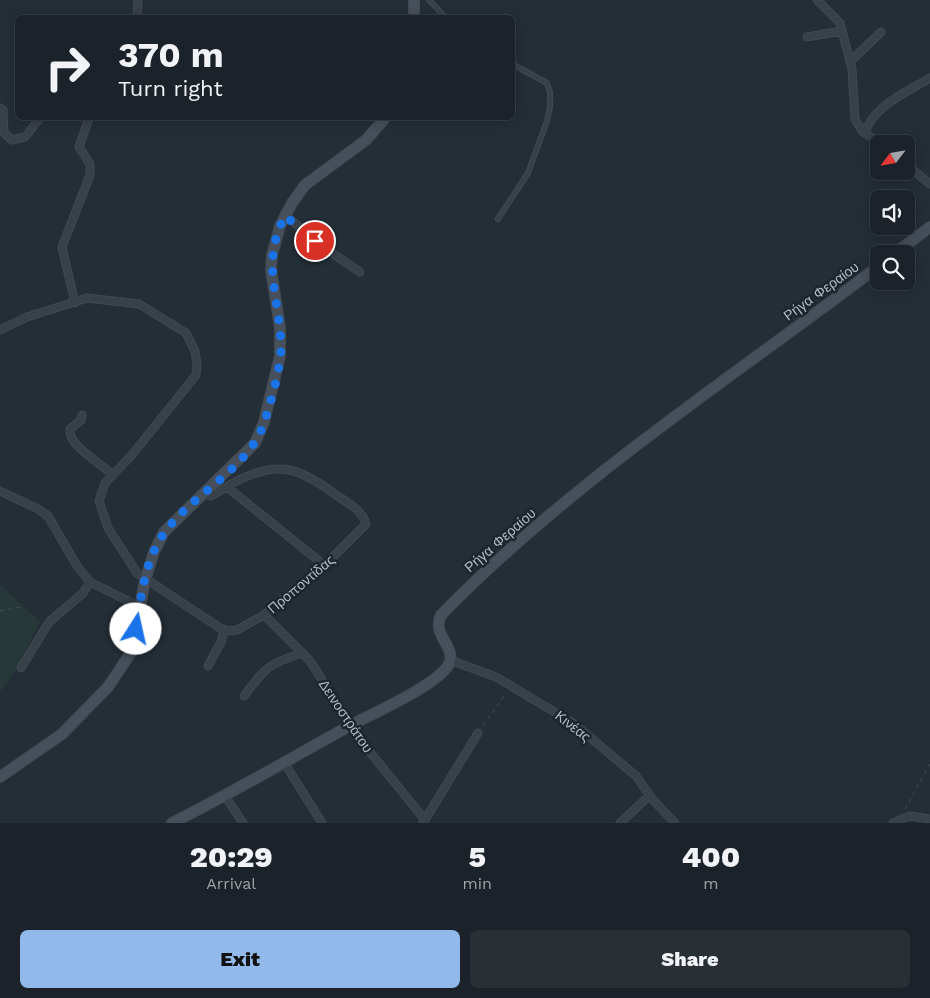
<!DOCTYPE html>
<html lang="en">
<head>
<meta charset="utf-8">
<style>
  :root { --surface:#1b2229; --page:#282f35; --text:#f1f3f6; --muted:#a0a4a8; --line:#393f46; --accent:#91baeb }
  body { margin:0; font-family:"Work Sans",sans-serif; background:var(--page); color:var(--text); height:100vh; display:flex; flex-direction:column; font-size:19px; white-space:nowrap }
  * { box-sizing:border-box; margin:0 }
  p { font-size:16px; color:var(--muted) }
  .icon { flex:none; width:28px; height:28px; fill:none; stroke:currentColor; stroke-width:2; stroke-linecap:round; stroke-linejoin:round }
  .map { position:relative; height:823px; overflow:hidden }
  .details { display:flex; flex-direction:column; background:var(--surface); flex:1 }
  .details>* { flex:none }
  .top-card { position:absolute; left:15px; top:15px; width:500px; height:105px; border-radius:8px; box-shadow:0 2px 12px #0003,0 0 0 1px var(--line); background:#1b2229; color:var(--text); overflow:hidden }
  .needle { width:32px; rotate:239deg }
  .fabs { position:absolute; left:870px; top:135px; display:grid; gap:10px }
  .fabs a { display:grid; place-items:center; width:45px; height:45px; border-radius:8px; background:var(--surface); box-shadow:0 2px 12px #0003,0 0 0 1px var(--line); font-size:25px }
  .pin { position:absolute; display:grid; place-items:center; width:42px; height:42px; color:#fff; margin:-21px; border:2px solid #fff; border-radius:50%; box-shadow:0 1px 5px #0007 }
  .me { position:absolute; width:55px; margin:-28px; rotate:10deg; stroke-linejoin:round; filter:drop-shadow(0 0 4px #0008) }
  .turn { display:flex; align-items:center; gap:18px; height:105px; padding:0 20px; font-size:22px }
  .turn .icon { width:65px; height:65px; stroke-width:2.5 }
  .turn b { display:block; font-size:35px; line-height:42px }
  .eta { display:flex; justify-content:space-evenly; align-items:center; height:85px; text-align:center }
  .eta b { font-size:30px; font-weight:800; line-height:35px }
  .button { display:flex; gap:10px; margin-top:auto; padding:10px 20px }
  .button a { flex:1; height:58px; border-radius:8px; background:var(--accent); color:#111; font-size:20px; font-weight:800; line-height:58px; text-align:center }
  .button a+a { background:var(--page); color:var(--text) }
  .map>svg:first-child { display:block }
  .green { fill:#263838 }
  .lines { fill:none; stroke-linecap:round; stroke-linejoin:round }
  .lane-casing { stroke:#414951; stroke-width:6 }
  .street-casing { stroke:#414951; stroke-width:9 }
  .secondary-casing { stroke:#414951; stroke-width:12 }
  .path { stroke:#3f5151; stroke-width:1; stroke-dasharray:4 4; stroke-linecap:butt }
  .lane { stroke:#384048; stroke-width:4 }
  .street { stroke:#384048; stroke-width:7 }
  .secondary { stroke:#464f5a; stroke-width:10 }
  .route { stroke:#1a73e8; stroke-width:9; stroke-dasharray:0 16.2 }
  .labels { text-anchor:middle; stroke-width:5; stroke-linejoin:round; paint-order:stroke }
  .street-label { font-size:14px; fill:#b3bbc4; stroke:#1d252d }
</style>
</head>
<body>
<div class="map">
<svg width="930" height="823" viewBox="0 0 930 823">
  <rect width="100%" height="100%" fill="#242e37"/>
  <path class="green" d="M 0,585 L 40,622 L 16,669 L 0,692 Z"/>
  <g class="lines">
    <g class="lane-casing">
      <path id="lane" d="M 429,0 L 446,18
        M 498,219 L 528,173 L 547,121 L 550,107 L 550,92 L 547,83 L 512,64"/>
    </g>
    <g class="street-casing">
      <path id="street" d="M 817,0 L 840,23 L 852,69 L 855,119 L 862,131 L 881,144
        M 137,18 L 138,0
        M 807,37 L 842,31
        M 850,62 L 881,32
        M 0,108 L 3,110 L 4,133 L 12,140 L 25,137 L 40,118
        M 865,133 C 873,106 907,92 930,78
        M 906,164 L 930,184
        M 285,215 L 326,249 L 360,272
        M 75,303 L 62,247 L 90,175 L 90,164 L 79,147 L 89,118
        M 0,330 L 27,317 L 87,298 L 139,304 L 186,333 L 195,351 L 197,365 L 196,375 L 131,456 L 105,483 L 99,501 L 108,528 L 137,573 L 220,628 L 227,631 L 237,630 L 264,615 L 333,557 L 366,524 C 363,511 347,502 336,495 C 301,469 279,459 237,481 C 228,485 220,492 210,496 L 202,494
        M 82,415 L 81,420 L 70,429 C 67,445 102,464 113,475
        M 227,487 L 324,565
        M 0,491 L 38,509 L 48,516 L 77,566 L 90,582 L 140,607
        M 264,615 L 310,661 L 361,741 L 425,820
        M 450,660 L 496,677 L 573,723 L 636,776 L 653,800 L 675,823
        M 208,666 L 221,642 L 224,630
        M 21,668 L 49,622 L 83,593 L 90,582
        M 244,696 C 265,668 269,663 303,653
        M 285,764 L 322,823
        M 225,796 L 243,823
        M 423,823 L 478,733
        M 620,823 L 649,796
        M 893,823 L 909,816 L 930,819"/>
    </g>
    <g class="secondary-casing">
      <path id="secondary" d="M 414,18 L 414,0
        M 894,254 L 930,227
        M 0,777 L 62,734 L 108,687 L 132,651 L 145,580 L 154,552 L 164,532 L 255,443 L 264,422 L 280,356 L 280,328 L 271,270 L 272,255 L 280,226 L 292,203 L 305,185 L 366,140 L 385,118
        M 172,823 C 234,792 293,757 353,724 C 374,713 439,684 449,664 C 457,647 431,635 441,615 C 572,481 730,379 879,266"/>
    </g>
    <path class="path" d="M 0,611 L 21,607
      M 483,726 L 506,693
      M 905,809 L 930,764"/>
    <use href="#lane" class="lane"/>
    <use href="#street" class="street"/>
    <use href="#secondary" class="secondary"/>
  </g>
  <g class="lines">
    <path class="route" d="M 136,629 C 141,596 145,559 165,532 C 193,493 248,470 264,423 C 271,402 281,368 281,346 C 280,298 260,262 285,216 L 315,241"/>
  </g>
  <g class="labels">
    <g class="street-label">
      <text transform="translate(821 291) rotate(-36)" y="5">Ρήγα Φεραίου</text>
      <text transform="translate(500 540) rotate(-41)" y="5">Ρήγα Φεραίου</text>
      <text transform="translate(301 584) rotate(-40)" y="5">Προποντίδας</text>
      <text transform="translate(346 716) rotate(56)" y="5">Δεινοστράτου</text>
      <text transform="translate(573 726) rotate(38)" y="5">Κινέας</text>
    </g>
  </g>
</svg>
<div class="fabs">
<a><svg class="needle" viewBox="-14 -14 28 28"><path d="M0-13l5 13h-10z" fill="#e53935"/><path d="M0 13l5-13h-10z" fill="#a0a4a8"/></svg></a>
<a><svg class="icon" aria-label="sound" viewBox="0 0 24 24"><path d="M4 9h4l5-4v14l-5-4H4zM17 9q2 3 0 6"/></svg></a>
<a><svg class="icon" aria-label="search" viewBox="0 0 24 24"><circle cx="10" cy="10" r="6"/><path d="M15 15l6 6"/></svg></a>
</div>
<div class="pin" style="left:315px;top:241px;background:#d93025"><svg class="icon" aria-label="arrive" viewBox="0 0 24 24"><path d="M6 21V4h12l-3 4 3 4H6"/></svg></div>
<svg class="me" style="left:136px;top:629px" viewBox="-20 -20 40 40"><circle r="19" fill="#fff"/><path d="M0-13L10 11 0 6-10 11z" fill="#1a73e8"/></svg>
<div class="top-card">
<div class="turn"><svg class="icon" aria-label="right" viewBox="0 0 24 24"><path d="M7 20v-9h11M14 6l5 5-5 5"/></svg><div><b>370 m</b>Turn right</div></div>
</div>
</div>
<section class="details">
<div class="eta">
<div><b>20:29</b><p>Arrival</p></div>
<div><b>5</b><p>min</p></div>
<div><b>400</b><p>m</p></div>
</div>
<div class="button"><a>Exit</a><a>Share</a></div>
</section>
</body>
</html>
